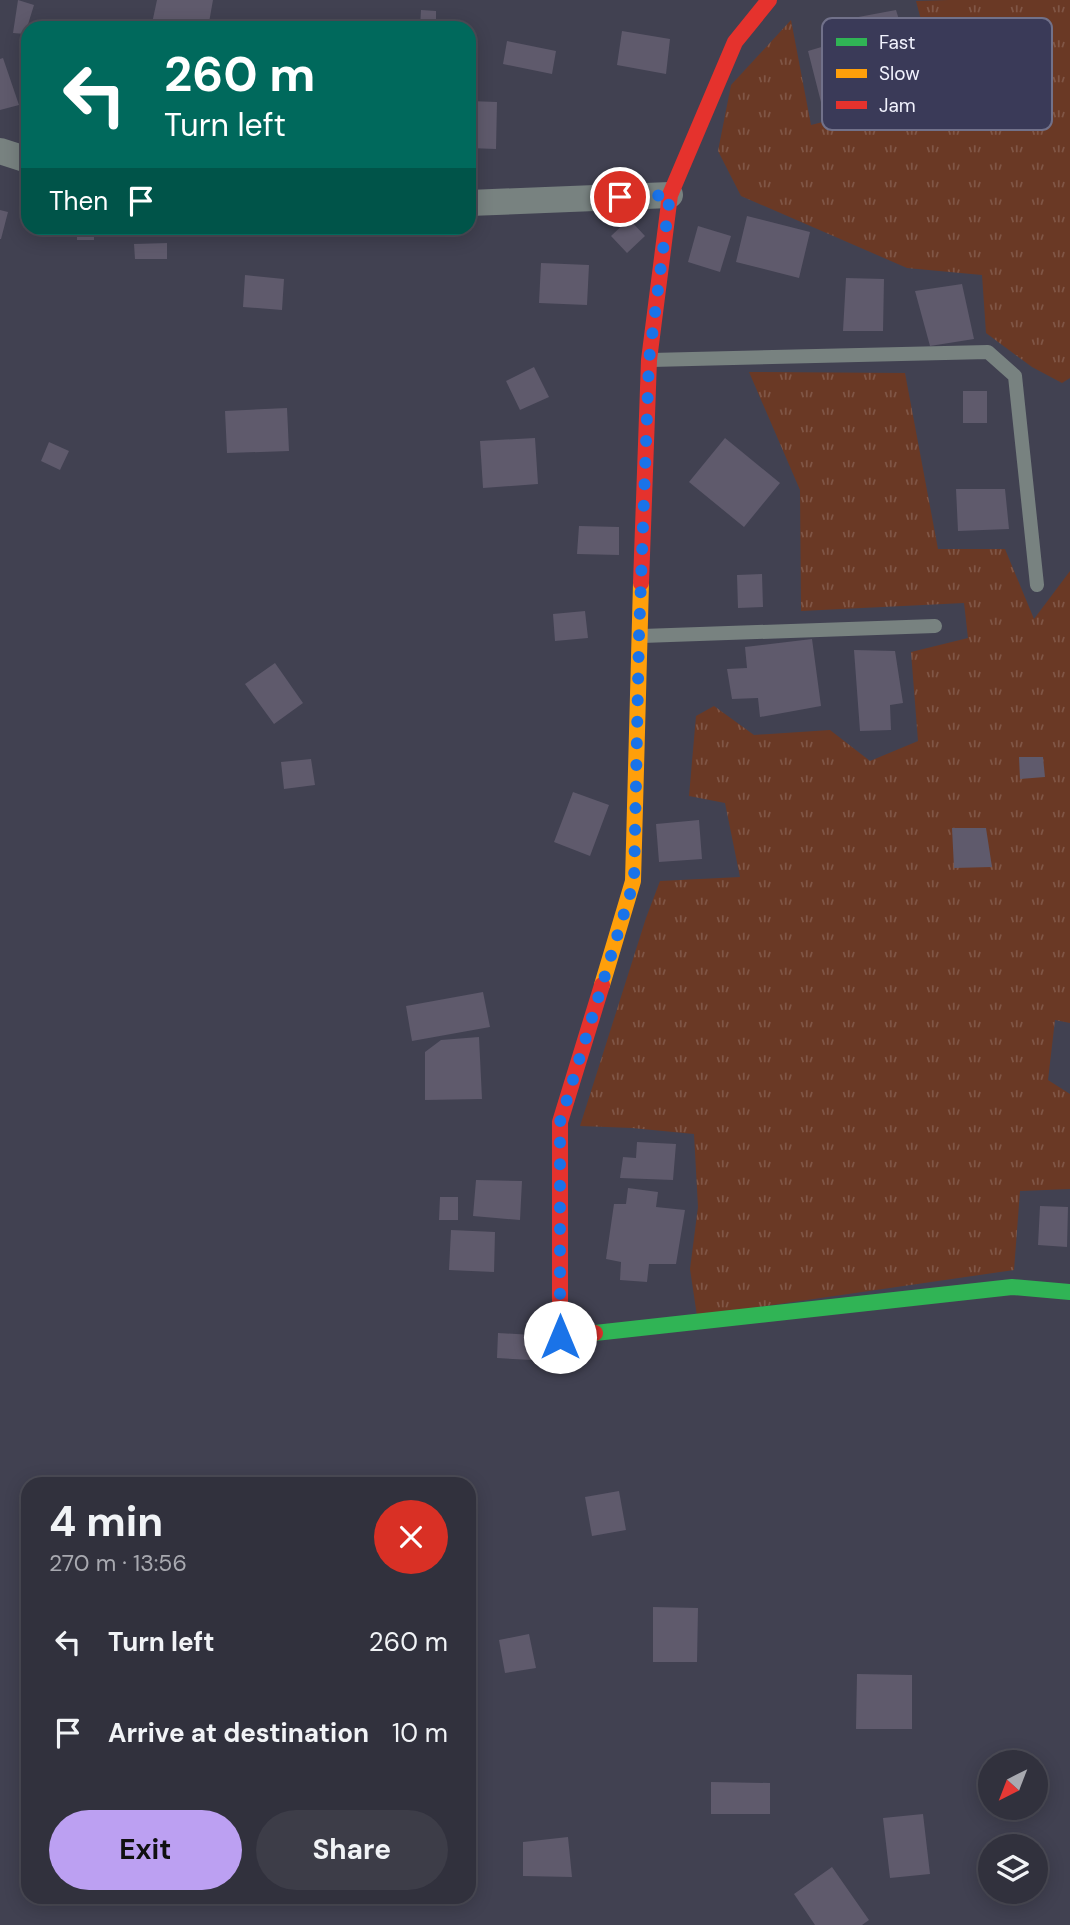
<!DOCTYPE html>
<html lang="en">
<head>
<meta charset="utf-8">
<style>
  :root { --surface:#31313d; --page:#3d3d48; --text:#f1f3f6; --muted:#a8a9b0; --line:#4c4c57; --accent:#bca0f2 }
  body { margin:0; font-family:"DM Sans",sans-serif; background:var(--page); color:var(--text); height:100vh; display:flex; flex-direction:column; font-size:26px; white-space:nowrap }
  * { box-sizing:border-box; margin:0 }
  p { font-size:23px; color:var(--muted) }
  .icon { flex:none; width:38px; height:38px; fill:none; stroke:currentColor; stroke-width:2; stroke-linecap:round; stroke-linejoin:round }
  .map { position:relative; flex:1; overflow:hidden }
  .details { position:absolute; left:21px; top:1477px; width:455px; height:427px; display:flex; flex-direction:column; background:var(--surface); border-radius:21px; box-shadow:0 4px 18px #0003,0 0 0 2px var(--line) }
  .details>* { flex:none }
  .top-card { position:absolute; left:21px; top:21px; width:455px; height:214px; border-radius:21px; box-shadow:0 4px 18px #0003,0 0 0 2px var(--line); background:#00695c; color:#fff; overflow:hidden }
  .needle { width:46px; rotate:222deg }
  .tools { position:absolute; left:978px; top:1750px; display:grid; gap:14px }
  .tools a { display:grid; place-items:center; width:70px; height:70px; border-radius:50%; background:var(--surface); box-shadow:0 4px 18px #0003,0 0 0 2px var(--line); font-size:35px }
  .pin { position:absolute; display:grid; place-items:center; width:60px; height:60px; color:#fff; margin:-30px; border:4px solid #fff; border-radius:50%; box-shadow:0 2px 7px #0007 }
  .me { position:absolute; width:77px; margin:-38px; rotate:0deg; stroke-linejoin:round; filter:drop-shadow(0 0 5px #0008) }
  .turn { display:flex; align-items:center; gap:24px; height:147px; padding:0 28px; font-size:32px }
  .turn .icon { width:91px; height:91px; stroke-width:2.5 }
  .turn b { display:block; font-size:49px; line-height:60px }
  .then { display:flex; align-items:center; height:66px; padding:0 28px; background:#0003; gap:14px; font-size:26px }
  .round { display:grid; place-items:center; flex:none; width:74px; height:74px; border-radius:37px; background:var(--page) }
  .headline { display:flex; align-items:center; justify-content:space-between; height:119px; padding:0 28px }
  h1 { font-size:42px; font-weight:700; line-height:52px }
  .button { display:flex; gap:14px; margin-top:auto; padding:14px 28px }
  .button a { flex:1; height:80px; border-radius:42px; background:var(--accent); color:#111; font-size:28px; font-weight:700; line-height:80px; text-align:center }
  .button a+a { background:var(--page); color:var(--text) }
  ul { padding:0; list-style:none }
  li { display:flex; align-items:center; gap:21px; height:91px; padding:0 28px }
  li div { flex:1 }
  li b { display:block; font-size:26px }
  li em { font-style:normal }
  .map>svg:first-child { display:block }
  .grass { fill:url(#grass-tufts) }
  .building { fill:#5f5a6c }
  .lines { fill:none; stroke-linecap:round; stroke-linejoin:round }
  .lane { stroke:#788280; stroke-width:14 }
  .street { stroke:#788280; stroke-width:26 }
  .fast { stroke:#30b455; stroke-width:16 }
  .slow { stroke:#ff9f0a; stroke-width:16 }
  .jam { stroke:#e5322d; stroke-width:16 }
  .route { stroke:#1a73e8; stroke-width:12; stroke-dasharray:0 21.6 }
  .key { fill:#3a3a58; stroke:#71718a; stroke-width:2 }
  .key-label { font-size:19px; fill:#f1f2fd }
</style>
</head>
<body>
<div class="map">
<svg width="1070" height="1925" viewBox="0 0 1070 1925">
  <defs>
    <pattern id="grass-tufts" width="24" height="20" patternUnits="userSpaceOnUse" patternTransform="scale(1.75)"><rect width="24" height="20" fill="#6a3925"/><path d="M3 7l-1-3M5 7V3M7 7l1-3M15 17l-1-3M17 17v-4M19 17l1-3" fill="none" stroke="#805646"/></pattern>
  </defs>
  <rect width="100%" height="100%" fill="#414151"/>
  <path class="grass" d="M 948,0 L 1070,0 L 1070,378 L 1062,383 L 1032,367 L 986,333 L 982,275 L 907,268 L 741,196 L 718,151 L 731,85 L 791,20 L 811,125 L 940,92 L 916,1 Z
    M 749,372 L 905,373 L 938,549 L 1005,549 L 1034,619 L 1070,571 L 1070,1023 L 1055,1020 L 1048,1080 L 1070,1094 L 1070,1189 L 1020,1191 L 1014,1270 L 697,1316 L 690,1269 L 698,1207 L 694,1134 L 632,1128 L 580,1126 L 646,918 L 660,881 L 740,877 L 725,803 L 689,796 L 696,716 L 714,706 L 754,735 L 830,730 L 870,761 L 918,741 L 911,652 L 968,638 L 964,603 L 801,611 L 800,490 Z"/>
  <path class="building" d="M 18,0 L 34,5 L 25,34 L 13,33 Z
    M 157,0 L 213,0 L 208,28 L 151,28 Z
    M 421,10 L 436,11 L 436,28 L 420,28 Z
    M 896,10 L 914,68 L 870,82 L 853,18 Z
    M 622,31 L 670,39 L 666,74 L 617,65 Z
    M 845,40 L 860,95 L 822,106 L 808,51 Z
    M 507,41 L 556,51 L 552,74 L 503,64 Z
    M 3,58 L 19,105 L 0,110 L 0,59 Z
    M 469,101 L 497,102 L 496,149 L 469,148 Z
    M 0,210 L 8,212 L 1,239 L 0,239 Z
    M 747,216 L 810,232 L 799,278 L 736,262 Z
    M 629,219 L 645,236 L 627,253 L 611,236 Z
    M 698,226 L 731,236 L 720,272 L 688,262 Z
    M 77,228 L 94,228 L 94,240 L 77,240 Z
    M 167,243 L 167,259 L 135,259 L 134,244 Z
    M 541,263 L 589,265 L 587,305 L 539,303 Z
    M 245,275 L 284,279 L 282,310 L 243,307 Z
    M 846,278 L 884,279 L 883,331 L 843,331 Z
    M 962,284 L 974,339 L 930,346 L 915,291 Z
    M 534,367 L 549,397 L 520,410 L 506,381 Z
    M 963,391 L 987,391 L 987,423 L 963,423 Z
    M 287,408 L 289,451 L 227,453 L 225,411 Z
    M 535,438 L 538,484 L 483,488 L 480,441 Z
    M 725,438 L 780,483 L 744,527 L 689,482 Z
    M 49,442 L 69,451 L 60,470 L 41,461 Z
    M 956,489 L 1005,489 L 1009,529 L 958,531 Z
    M 579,526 L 619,527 L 619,555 L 577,554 Z
    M 762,574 L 763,607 L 738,608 L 737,575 Z
    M 585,611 L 588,638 L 555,641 L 553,614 Z
    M 812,639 L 821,706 L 760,717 L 758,698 L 732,699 L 727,669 L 747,668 L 745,647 Z
    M 854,650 L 895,651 L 903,703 L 890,705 L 891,730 L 860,731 Z
    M 275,663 L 303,703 L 274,724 L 245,684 Z
    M 1019,757 L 1043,757 L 1045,777 L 1020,779 Z
    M 311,759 L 315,785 L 284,789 L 281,762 Z
    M 573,792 L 609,805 L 590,856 L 554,842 Z
    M 699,820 L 702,859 L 659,862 L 656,824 Z
    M 952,828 L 986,828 L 992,867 L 954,868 Z
    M 483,992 L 490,1027 L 412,1041 L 406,1006 Z
    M 479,1037 L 482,1099 L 425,1100 L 425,1052 L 441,1040 Z
    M 637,1142 L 676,1144 L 673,1180 L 620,1178 L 623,1157 L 636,1158 Z
    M 476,1180 L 522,1181 L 520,1220 L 473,1216 Z
    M 628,1188 L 658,1192 L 656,1207 L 685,1210 L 676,1264 L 649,1264 L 647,1282 L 620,1280 L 621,1262 L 606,1259 L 614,1204 L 626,1204 Z
    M 440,1197 L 458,1197 L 458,1220 L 439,1220 Z
    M 1040,1206 L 1068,1207 L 1067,1247 L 1038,1245 Z
    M 451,1230 L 495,1232 L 494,1272 L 449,1270 Z
    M 498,1333 L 533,1335 L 532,1360 L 497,1358 Z
    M 619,1491 L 626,1530 L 592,1536 L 585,1497 Z
    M 653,1607 L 698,1608 L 697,1662 L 653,1662 Z
    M 529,1634 L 536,1668 L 505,1673 L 499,1640 Z
    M 857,1674 L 912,1675 L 912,1729 L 856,1729 Z
    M 711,1782 L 770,1783 L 770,1814 L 711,1814 Z
    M 923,1814 L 930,1874 L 890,1878 L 883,1818 Z
    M 568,1837 L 572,1877 L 523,1876 L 523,1842 Z
    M 832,1867 L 869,1920 L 862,1925 L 815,1925 L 794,1894 Z"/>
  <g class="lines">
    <path class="lane" d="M 651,360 L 988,352 L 1015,376 L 1037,585
      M 642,636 L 935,626"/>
    <path class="street" d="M 0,151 L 28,160
      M 469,203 L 670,195"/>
    <path class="fast" d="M 595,1333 L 1012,1287 L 1070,1292"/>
    <path class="slow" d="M 602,985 L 633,881 L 641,583"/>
    <path class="jam" d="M 641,583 L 649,360 L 670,195 L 735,42 L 769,0
      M 595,1333 L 560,1337 L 560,1122 L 602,985"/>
  </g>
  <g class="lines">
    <path class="route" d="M 560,1337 L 560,1122 L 634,881 L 639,636 L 649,360 L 670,195 L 620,197"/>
  </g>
  <rect x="822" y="18" width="230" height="112" rx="10" class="key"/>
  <rect x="836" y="38" width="31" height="8" fill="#30b455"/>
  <rect x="836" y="69" width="31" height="9" fill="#ff9f0a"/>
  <rect x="836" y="101" width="31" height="8" fill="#e5322d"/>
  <g class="key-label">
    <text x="879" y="49">Fast</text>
    <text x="879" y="80">Slow</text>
    <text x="879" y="112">Jam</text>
  </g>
</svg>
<div class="tools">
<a><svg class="needle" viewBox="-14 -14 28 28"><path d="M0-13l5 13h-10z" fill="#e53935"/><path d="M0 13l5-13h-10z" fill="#a8a9b0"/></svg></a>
<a><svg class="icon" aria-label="layers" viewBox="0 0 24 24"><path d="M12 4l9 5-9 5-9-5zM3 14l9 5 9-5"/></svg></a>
</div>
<div class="pin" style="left:620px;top:197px;background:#d93025"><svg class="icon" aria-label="arrive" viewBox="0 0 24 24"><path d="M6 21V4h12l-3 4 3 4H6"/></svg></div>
<svg class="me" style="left:560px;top:1337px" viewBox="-20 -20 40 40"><circle r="19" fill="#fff"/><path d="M0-13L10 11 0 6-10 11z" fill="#1a73e8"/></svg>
<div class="top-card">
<div class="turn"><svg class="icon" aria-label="left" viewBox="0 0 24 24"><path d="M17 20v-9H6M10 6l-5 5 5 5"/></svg><div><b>260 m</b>Turn left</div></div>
<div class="then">Then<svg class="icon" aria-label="arrive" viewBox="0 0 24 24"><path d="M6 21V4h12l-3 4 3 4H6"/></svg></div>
</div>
<section class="details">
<div class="headline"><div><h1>4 min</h1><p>270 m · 13:56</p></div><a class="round" style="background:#d93025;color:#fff"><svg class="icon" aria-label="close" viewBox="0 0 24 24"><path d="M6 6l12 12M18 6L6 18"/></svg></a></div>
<ul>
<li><svg class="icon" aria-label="left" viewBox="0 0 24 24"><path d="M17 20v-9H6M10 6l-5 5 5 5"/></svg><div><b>Turn left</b></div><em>260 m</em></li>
<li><svg class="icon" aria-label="arrive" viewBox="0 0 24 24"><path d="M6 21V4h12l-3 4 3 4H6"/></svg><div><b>Arrive at destination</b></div><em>10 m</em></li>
</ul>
<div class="button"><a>Exit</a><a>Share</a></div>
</section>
</div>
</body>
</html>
